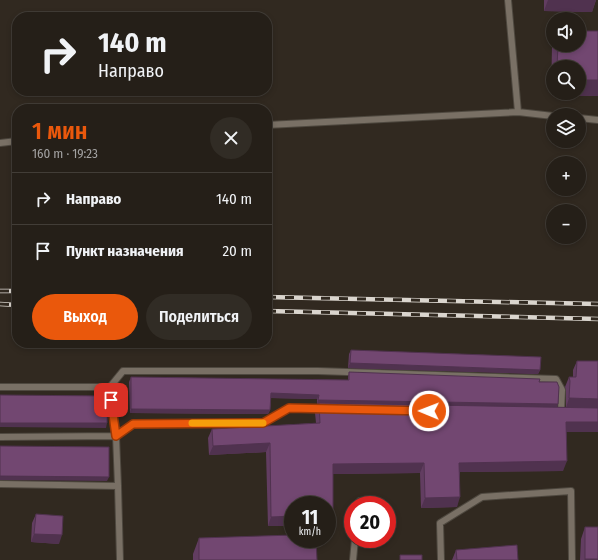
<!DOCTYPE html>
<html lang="ru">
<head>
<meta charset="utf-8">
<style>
  :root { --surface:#251f18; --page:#312c25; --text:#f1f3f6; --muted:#a3a2a2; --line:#423d37; --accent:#ea580c }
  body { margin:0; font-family:"Fira Sans Condensed",sans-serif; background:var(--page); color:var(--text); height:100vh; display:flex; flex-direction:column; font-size:15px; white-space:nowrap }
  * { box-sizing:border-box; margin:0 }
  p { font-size:13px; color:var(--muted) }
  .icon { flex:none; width:22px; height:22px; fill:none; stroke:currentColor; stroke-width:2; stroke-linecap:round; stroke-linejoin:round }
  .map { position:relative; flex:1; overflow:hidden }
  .drawer { position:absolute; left:12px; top:104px; width:260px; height:244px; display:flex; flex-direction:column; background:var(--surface); border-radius:16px; box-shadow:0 2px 6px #0003,0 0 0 1px var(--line) }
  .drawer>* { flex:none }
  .guide { position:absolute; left:12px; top:12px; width:260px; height:84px; border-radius:16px; box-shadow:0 2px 6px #0003,0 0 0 1px var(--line); background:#251f18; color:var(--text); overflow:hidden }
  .controls { position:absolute; left:546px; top:12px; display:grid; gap:8px }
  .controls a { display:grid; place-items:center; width:40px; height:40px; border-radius:50%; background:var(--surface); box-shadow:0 2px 6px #0003,0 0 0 1px var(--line); font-size:20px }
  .speed { position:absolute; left:284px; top:496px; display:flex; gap:8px; font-size:20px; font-weight:700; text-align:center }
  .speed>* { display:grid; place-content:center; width:52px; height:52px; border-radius:50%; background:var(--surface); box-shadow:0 2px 6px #0003,0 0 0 1px var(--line); line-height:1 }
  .speed small { font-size:10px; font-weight:400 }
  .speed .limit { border:6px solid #d22; background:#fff; color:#111 }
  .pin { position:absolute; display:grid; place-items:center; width:34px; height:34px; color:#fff; margin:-17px; border-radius:8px; box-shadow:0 2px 6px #0006 }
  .me { position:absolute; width:44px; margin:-22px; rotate:271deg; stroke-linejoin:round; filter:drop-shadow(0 0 3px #0008) }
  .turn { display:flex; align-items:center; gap:14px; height:84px; padding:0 20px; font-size:18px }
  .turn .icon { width:52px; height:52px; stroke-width:2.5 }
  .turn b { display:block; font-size:28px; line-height:34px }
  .round { display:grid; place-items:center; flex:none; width:42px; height:42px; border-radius:21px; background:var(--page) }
  .overview { display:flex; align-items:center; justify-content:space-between; height:68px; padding:0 20px }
  h1 { font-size:24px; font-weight:600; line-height:30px; color:var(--accent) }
  .action { display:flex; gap:8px; margin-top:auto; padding:8px 20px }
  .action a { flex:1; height:46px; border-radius:24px; background:var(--accent); color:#fff; font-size:16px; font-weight:600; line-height:46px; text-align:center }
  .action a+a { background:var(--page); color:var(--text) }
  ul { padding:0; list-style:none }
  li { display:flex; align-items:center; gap:12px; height:52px; padding:0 20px; border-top:1px solid var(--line) }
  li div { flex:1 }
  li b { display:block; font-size:15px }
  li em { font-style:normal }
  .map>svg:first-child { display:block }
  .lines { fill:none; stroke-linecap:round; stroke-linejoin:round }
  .service-casing { stroke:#4e483f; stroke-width:8 }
  .service { stroke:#797065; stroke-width:6 }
  .rail-casing { stroke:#dad5ce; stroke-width:4.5 }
  .rail { stroke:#312920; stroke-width:3; stroke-dasharray:9; stroke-linecap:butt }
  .wall { fill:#623d61; fill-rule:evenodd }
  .shaded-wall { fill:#50324f }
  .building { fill:#724771; stroke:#50324f }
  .route-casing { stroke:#983908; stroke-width:10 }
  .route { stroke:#ea580c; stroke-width:7 }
  .slow { stroke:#f59e0b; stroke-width:7 }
</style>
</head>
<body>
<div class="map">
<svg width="598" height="560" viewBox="0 0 598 560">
  <rect width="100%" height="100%" fill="#312920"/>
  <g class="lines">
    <g class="service-casing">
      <path id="service" d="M 508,0 L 518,112 L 553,116
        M 579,118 L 598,120
        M 267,125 L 518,112
        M 0,143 L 17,141
        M 0,387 L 110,387 L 116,436 L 118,486 L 0,484
        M 110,387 L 123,371 L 318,371 L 556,379 L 562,390 L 561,412
        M 0,437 L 116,436 L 133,424 L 263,423 L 289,408 L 324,409
        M 118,486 L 120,560
        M 359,505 L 360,501
        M 353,560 L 355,539
        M 441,560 L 440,523 L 482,497 L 571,491 L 572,560"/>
    </g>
    <use href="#service" class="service"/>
    <g class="rail-casing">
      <path id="rail" d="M 0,291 L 17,291
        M 267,297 L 598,304
        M 0,304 L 17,305
        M 267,311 L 598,319"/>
    </g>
    <use href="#rail" class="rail"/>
  </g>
  <path class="wall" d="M 544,0 L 596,0 L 592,12 L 544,11 Z
    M 598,31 L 598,96 L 551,95 L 552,46 L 553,44 L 553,45 L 579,45 ZM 553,67 L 579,67 L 553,93 Z
    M 351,350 L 540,370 L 538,374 L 348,368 L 349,354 Z
    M 577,361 L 598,432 L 566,432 L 563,471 L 460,472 L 457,507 L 421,508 L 420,473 L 333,474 L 333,527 L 329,536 L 327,536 L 327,505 L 293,505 L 293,526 L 268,526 L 266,452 L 209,455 L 208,438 L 212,429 L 316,423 L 315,413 L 318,404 L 317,404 L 317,399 L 271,398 L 270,410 L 268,414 L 130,413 L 129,382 L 131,377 L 348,380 L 348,377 L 349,372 L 539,382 L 557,407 L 566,407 L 566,390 L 565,387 L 569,377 L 573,377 L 573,370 Z
    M 36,514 L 59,544 L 31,542 L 32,523 Z
    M 585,527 L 598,560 L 580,560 L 581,539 Z
    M 199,538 L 317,560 L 193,560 L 193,554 Z
    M 456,550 L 518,560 L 452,560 Z"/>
  <path class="shaded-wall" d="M 548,0 L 596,0 L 592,12 L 544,11 Z
    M 579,80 L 598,80 L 598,96 L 551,95 L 553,89 L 553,93 L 579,93 Z
    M 350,363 L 540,370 L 538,374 L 348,368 Z
    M 271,393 L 319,395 L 317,399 L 269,398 Z
    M 569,398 L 598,399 L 598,409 L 566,408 Z
    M 318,400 L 558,404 L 557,408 L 317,404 Z
    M 131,409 L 270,410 L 268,414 L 130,413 Z
    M 566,422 L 598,422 L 598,432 L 563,432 Z
    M 0,423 L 107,423 L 106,428 L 0,427 Z
    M 270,443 L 266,452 L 209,455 L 213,446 Z
    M 567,461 L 563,471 L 456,472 L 459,463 Z
    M 424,463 L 420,473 L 330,474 L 333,464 Z
    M 0,476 L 109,477 L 107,481 L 0,480 Z
    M 460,497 L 457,507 L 421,508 L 425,498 Z
    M 293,516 L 293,526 L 268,526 L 271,517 Z
    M 327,527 L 333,527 L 329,536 L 327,536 Z
    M 34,534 L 62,535 L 59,544 L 31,542 Z
    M 585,559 L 598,559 L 598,560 L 584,560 Z"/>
  <path class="building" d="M 91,15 L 111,17 L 91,17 Z
    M 579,31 L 598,31 L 598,80 L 579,80 L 579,67 L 557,67 L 558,45 L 579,45 Z
    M 351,350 L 541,357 L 540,370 L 350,363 Z
    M 577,361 L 598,361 L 598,399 L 569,398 L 570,381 L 569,377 L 576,377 Z
    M 349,372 L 540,379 L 539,382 L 557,382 L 559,387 L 558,404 L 318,400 L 319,395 L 271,393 L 270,410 L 131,409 L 131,377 L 349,380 Z
    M 0,395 L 108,396 L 107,423 L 0,423 Z
    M 319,403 L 598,408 L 598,422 L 566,422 L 567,461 L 459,463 L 460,497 L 425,498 L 424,463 L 333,464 L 333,527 L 327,527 L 327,505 L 293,505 L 293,516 L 271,517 L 270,443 L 213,446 L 212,429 L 320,423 Z
    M 0,446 L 109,447 L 109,477 L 0,476 Z
    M 36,514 L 63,516 L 62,535 L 34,534 Z
    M 585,527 L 598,527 L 598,559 L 585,559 Z
    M 293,535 L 293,539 L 316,539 L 317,560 L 199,560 L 199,538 Z
    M 517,545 L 518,560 L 457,560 L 456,550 Z
    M 400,555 L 422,555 L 422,560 L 400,560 Z"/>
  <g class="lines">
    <g class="route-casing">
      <path id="route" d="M 111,400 L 116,436 L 133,424 L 263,423 L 289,408 L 429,411"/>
    </g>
    <use href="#route" class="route"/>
    <path class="slow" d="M 192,423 L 263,423"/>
  </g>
</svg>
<div class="controls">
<a><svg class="icon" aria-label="sound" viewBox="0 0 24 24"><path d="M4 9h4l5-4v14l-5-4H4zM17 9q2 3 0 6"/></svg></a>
<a><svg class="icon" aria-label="search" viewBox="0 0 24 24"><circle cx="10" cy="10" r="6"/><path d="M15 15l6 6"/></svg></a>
<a><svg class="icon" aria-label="layers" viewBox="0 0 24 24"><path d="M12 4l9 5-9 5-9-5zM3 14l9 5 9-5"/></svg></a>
<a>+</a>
<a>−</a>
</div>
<div class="speed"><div>11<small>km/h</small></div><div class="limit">20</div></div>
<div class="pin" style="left:111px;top:400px;background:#d93025"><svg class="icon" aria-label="arrive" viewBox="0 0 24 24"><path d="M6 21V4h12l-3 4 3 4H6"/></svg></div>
<svg class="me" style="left:429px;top:411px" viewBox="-20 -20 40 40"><circle r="17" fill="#ea580c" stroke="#fff" stroke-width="3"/><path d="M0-11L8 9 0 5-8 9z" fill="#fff"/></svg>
<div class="guide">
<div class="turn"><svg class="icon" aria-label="right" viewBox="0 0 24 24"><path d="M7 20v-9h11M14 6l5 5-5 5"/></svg><div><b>140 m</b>Направо</div></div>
</div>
<section class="drawer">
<div class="overview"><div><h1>1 мин</h1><p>160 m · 19:23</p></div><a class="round"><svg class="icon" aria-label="close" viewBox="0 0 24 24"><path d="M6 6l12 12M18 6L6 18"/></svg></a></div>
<ul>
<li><svg class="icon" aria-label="right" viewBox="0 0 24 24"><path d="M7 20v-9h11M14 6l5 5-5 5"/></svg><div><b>Направо</b></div><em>140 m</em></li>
<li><svg class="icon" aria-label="arrive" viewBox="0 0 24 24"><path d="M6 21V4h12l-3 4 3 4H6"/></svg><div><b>Пункт назначения</b></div><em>20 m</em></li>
</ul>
<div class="action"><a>Выход</a><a>Поделиться</a></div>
</section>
</div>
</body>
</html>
